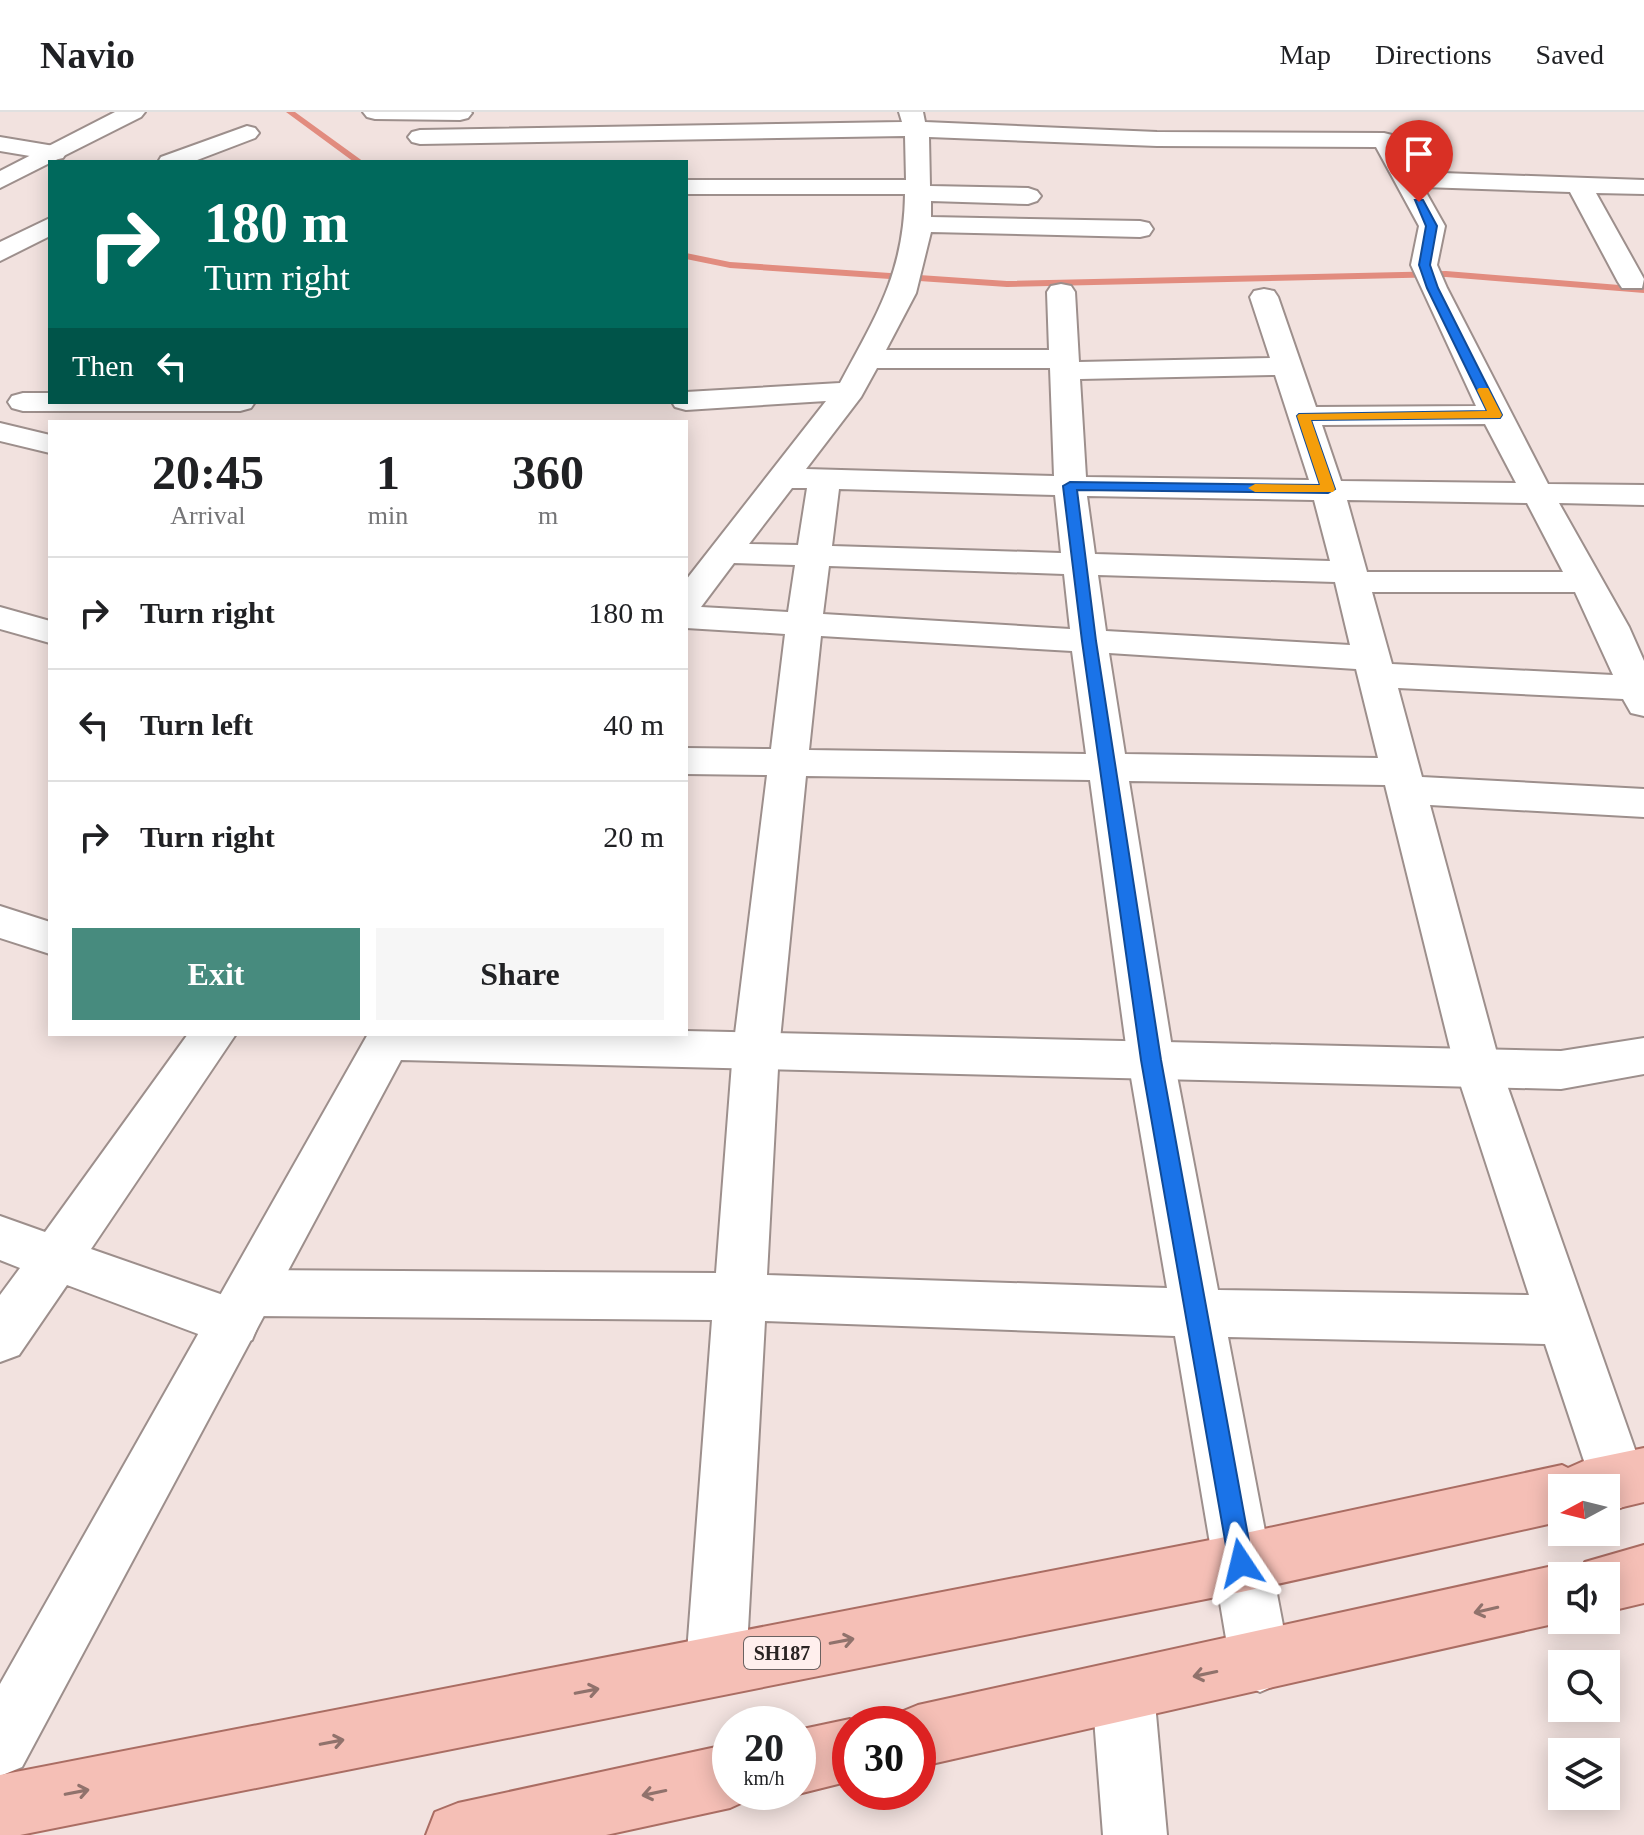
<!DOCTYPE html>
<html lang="en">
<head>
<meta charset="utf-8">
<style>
  :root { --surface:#fff; --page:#f6f6f6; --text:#202124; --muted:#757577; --line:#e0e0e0; --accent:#478b7e }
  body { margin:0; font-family:Georgia,serif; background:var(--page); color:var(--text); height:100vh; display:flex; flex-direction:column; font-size:30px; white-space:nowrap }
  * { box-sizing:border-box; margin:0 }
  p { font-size:26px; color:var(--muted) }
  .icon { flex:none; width:44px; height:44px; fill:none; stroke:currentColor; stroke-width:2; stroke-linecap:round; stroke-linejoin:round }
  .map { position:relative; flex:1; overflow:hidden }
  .panel { position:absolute; left:48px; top:308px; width:640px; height:616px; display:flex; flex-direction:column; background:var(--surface); border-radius:0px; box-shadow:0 4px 20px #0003 }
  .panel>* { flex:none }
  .banner { position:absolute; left:48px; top:48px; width:640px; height:244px; border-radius:0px; box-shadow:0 4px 20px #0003; background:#00695c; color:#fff; overflow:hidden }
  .needle { width:52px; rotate:263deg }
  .fabs { position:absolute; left:1548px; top:1362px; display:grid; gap:16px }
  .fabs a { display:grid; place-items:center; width:72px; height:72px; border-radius:0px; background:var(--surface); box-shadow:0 4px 20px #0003; font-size:40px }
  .speed { position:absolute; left:712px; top:1594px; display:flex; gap:16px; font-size:40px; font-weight:700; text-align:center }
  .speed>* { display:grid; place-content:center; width:104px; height:104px; border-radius:50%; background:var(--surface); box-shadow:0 4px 20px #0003; line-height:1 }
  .speed small { font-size:20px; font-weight:400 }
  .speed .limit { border:12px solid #d22; background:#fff; color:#111 }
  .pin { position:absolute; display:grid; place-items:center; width:68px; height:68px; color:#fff; margin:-82px -34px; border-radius:50% 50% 50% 0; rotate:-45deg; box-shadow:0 0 8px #0007 }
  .pin .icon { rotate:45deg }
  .me { position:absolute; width:88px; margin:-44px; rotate:350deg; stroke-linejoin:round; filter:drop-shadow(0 0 6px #0008) }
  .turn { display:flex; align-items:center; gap:28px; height:168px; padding:0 24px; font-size:36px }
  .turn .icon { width:104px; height:104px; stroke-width:2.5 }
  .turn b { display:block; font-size:56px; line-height:68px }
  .then { display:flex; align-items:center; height:76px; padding:0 24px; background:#0003; gap:16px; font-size:30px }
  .eta { display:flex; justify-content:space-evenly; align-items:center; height:136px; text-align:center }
  .eta b { font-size:48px; font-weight:700; line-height:56px }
  .primary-button { display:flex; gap:16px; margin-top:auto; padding:16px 24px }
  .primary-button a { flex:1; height:92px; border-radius:0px; background:var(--accent); color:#fff; font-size:32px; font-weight:700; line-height:92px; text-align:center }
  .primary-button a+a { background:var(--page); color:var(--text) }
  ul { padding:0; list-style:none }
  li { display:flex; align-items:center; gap:24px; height:112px; padding:0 24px; border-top:2px solid var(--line) }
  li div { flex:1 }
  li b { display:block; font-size:30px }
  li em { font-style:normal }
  header { display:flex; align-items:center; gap:48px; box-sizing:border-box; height:112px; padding:0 40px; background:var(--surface); border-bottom:2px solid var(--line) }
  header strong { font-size:38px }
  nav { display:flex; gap:44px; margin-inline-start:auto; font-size:28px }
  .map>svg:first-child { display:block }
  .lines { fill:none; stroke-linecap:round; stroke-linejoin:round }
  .stream { fill:#e28c7f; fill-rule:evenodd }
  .minor-casing { stroke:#9d8f8c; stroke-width:4 }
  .tertiary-casing { stroke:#9d8f8c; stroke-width:4 }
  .primary-casing { stroke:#aa6d63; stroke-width:4 }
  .minor { fill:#fff; fill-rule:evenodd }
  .tertiary { fill:#fff; fill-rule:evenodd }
  .primary { fill:#f5bfb6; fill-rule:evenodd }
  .oneway { stroke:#90726c }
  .route { fill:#1a73e8; stroke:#114b97; stroke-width:2 }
  .slow { fill:#f59e0b }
  .labels { text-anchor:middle; stroke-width:7; stroke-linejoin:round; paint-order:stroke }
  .shield { fill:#ffefed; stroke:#6a6160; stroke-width:2 }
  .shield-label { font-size:20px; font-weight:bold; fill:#2a2423 }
</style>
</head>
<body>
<header>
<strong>Navio</strong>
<nav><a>Map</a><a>Directions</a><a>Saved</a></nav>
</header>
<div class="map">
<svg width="1644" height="1723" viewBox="0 0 1644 1723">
  <rect width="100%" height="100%" fill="#f2e2df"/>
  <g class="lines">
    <path class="stream" d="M 286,0 L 295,0 L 364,50 L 354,50 Z
      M 686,141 L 730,150 L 1007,169 L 1446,159 L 1644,175 L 1644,181 L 1446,165 L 1007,175 L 730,156 L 686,147 Z"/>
    <g class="minor-casing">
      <path id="minor" d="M 363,0 L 471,0 L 472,1 L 468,6 L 460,8 L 375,7 L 367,5 Z
        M 899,0 L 923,0 L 925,10 L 1157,20 L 1384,21 L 1392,23 L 1414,60 L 1644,68 L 1644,82 L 1596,81 L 1644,167 L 1642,176 L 1622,176 L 1618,170 L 1570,80 L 1423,75 L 1445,114 L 1437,153 L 1447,176 L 1548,372 L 1644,373 L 1644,393 L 1559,391 L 1629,515 L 1644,549 L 1644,604 L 1631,601 L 1623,587 L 1398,576 L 1422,665 L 1644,677 L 1644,705 L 1430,693 L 1501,956 L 1644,1363 L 1644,1374 L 1638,1388 L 1618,1397 L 1606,1392 L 1606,1376 L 1593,1376 L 1545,1232 L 1228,1225 L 1290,1550 L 1281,1571 L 1260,1580 L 1239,1571 L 1230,1550 L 1175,1224 L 765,1209 L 746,1554 L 737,1575 L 716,1584 L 695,1575 L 686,1554 L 712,1208 L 256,1204 L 259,1211 L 252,1228 L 233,1235 L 67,1173 L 19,1243 L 0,1250 L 0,1183 L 20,1156 L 0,1148 L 0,1104 L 45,1120 L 188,922 L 236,922 L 91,1137 L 226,1184 L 224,1181 L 232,1165 L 250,1158 L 716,1161 L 733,938 L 767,663 L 686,662 L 686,636 L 771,637 L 785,522 L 686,516 L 686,468 L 826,289 L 686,298 L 675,295 L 672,290 L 686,290 L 686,280 L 840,271 C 876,204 904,161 905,82 L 686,82 L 686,68 L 906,68 L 905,24 L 420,32 L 412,30 L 408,25 L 412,20 L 420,18 L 902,10 ZM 929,25 L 1157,34 L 1376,35 L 1419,114 L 1411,153 L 1476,294 L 1316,295 L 1278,185 L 1274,179 L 1264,177 L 1254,179 L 1250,185 L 1270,246 L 1079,250 L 1075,180 L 1071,174 L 1061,172 L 1051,174 L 1047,180 L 1049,238 L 886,238 L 916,181 L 931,120 L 1140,125 L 1149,123 L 1153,117 L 1149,111 L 1140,109 L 931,105 L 931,89 L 1028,92 L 1037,89 L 1041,84 L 1037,79 L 1028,76 L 930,74 ZM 877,256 L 1050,256 L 1054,364 L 806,357 L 861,285 ZM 1275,263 L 1309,368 L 1086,365 L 1080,267 ZM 1485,312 L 1516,371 L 1341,369 L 1322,313 ZM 792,376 L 807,376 L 798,433 L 749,432 ZM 839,377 L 1055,383 L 1061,441 L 832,434 ZM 1087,384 L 1314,388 L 1330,449 L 1095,442 ZM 1347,388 L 1527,391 L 1563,460 L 1367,460 ZM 734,451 L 795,453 L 788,500 L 701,495 ZM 829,454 L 1064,462 L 1070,517 L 823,502 ZM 1098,463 L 1335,470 L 1350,533 L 1106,519 ZM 1372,480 L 1575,480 L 1613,563 L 1392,552 ZM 821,524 L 1072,539 L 1086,642 L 809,638 ZM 1109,541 L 1356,557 L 1378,646 L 1125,642 ZM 806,664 L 1090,668 L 1128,948 L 1167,1176 L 767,1163 L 779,938 ZM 1129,669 L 1385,673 L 1455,956 L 1529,1183 L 1218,1178 L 1174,948 Z
        M 247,14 L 255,16 L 259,21 L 255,26 L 192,50 L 158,50 L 161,45 Z
        M 0,25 L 54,34 L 63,36 L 66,41 L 63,46 L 54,48 L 0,39 Z
        M 50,106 L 50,124 L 0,149 L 0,130 Z
        M 23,281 L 50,281 L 50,290 L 255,290 L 251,296 L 240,299 L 23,299 L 12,296 L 8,290 L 12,284 Z
        M 0,311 L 50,323 L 50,341 L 0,329 Z
        M 0,794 L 50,810 L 50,842 L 0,826 Z
        M 1123,1549 L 1145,1558 L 1154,1580 L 1167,1723 L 1103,1723 L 1092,1580 L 1101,1558 Z"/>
    </g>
    <g class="tertiary-casing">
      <path id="tertiary" d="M 115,0 L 145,0 L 141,5 L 0,76 L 0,59 Z
        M 0,495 L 50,509 L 50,531 L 0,517 Z
        M 686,919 L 1561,939 L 1644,926 L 1644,962 L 1561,977 L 401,948 L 22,1655 L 0,1664 L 0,1572 L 368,922 L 686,922 Z"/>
    </g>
    <g class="primary-casing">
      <path id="primary" d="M 1644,1336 L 1644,1390 L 1606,1399 L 1606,1376 L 1562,1376 L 1562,1409 L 1241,1480 L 20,1723 L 0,1723 L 0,1663 L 1241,1422 L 1562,1353 L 1568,1356 L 1586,1348 Z
        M 1644,1433 L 1644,1491 L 1606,1500 L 1606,1464 L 1562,1464 L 1562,1508 L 1568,1508 L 1562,1510 L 918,1655 L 918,1612 L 892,1612 L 896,1602 L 918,1593 L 1562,1452 L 1581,1460 L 1585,1450 Z
        M 850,1607 L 863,1612 L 850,1612 L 850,1669 L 798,1682 L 794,1680 L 798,1680 L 798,1618 Z
        M 730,1632 L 730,1680 L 755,1680 L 752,1686 L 730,1696 L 606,1723 L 426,1723 L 435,1700 L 458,1691 Z"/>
    </g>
    <use href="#minor" class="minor"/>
    <use href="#tertiary" class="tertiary"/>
    <use href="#primary" class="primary"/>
  </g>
  <defs><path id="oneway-shaft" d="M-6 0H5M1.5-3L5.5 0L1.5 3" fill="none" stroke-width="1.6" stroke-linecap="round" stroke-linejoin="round" transform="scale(2)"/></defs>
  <g class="oneway">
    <use href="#oneway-shaft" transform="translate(1486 1498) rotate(167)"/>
    <use href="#oneway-shaft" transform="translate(842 1529) rotate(-11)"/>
    <use href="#oneway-shaft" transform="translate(1205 1562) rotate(168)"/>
    <use href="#oneway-shaft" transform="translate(587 1579) rotate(-11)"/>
    <use href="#oneway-shaft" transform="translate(332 1630) rotate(-11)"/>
    <use href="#oneway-shaft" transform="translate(77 1680) rotate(-11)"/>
    <use href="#oneway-shaft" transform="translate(654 1681) rotate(168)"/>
  </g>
  <path class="route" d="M 1415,88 L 1423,88 L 1437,114 L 1430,153 L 1438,176 L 1502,303 L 1500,306 L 1311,308 L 1335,377 L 1328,381 L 1077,378 L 1096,529 L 1161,948 L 1253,1451 L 1250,1460 L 1241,1463 L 1232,1460 L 1229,1451 L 1141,948 L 1082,529 L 1063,374 L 1070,370 L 1320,373 L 1297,304 L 1299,302 L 1487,299 L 1427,176 L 1419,153 L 1426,114 Z"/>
  <path class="slow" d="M 1479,276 L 1488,276 L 1502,303 L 1500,306 L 1311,308 L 1335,377 L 1333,380 L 1255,380 L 1248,376 L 1255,372 L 1320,373 L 1297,304 L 1299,302 L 1487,299 L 1477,278 Z"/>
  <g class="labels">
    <rect class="shield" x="744" y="1525" width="76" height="32" rx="6"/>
    <g class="shield-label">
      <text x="782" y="1548">SH187</text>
    </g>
  </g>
</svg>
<div class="fabs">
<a><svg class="needle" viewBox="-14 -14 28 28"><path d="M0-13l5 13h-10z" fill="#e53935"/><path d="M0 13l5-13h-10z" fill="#757577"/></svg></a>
<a><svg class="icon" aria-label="sound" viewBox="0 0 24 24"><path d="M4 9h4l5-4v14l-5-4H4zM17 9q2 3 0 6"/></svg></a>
<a><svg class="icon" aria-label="search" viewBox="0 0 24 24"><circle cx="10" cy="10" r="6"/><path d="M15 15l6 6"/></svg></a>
<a><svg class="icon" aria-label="layers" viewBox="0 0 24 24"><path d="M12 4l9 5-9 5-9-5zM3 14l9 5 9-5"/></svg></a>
</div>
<div class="speed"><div>20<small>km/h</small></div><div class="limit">30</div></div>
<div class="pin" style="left:1419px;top:90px;background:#d93025"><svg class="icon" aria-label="arrive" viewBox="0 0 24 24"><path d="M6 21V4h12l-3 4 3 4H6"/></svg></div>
<svg class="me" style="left:1241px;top:1451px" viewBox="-20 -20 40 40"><path d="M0-17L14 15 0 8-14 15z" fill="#1a73e8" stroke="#fff" stroke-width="4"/></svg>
<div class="banner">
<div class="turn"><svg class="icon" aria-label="right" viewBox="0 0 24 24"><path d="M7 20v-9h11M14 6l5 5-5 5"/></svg><div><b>180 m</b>Turn right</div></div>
<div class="then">Then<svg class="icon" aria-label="left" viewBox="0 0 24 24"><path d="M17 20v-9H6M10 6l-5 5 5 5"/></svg></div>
</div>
<section class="panel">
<div class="eta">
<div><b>20:45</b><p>Arrival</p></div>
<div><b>1</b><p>min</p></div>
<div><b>360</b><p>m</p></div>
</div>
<ul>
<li><svg class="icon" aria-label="right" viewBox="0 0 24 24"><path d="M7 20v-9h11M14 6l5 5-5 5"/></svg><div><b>Turn right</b></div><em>180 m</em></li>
<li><svg class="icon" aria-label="left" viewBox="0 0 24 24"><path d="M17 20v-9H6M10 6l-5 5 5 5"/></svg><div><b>Turn left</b></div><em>40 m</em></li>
<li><svg class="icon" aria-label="right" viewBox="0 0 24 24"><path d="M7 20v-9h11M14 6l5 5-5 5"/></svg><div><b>Turn right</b></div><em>20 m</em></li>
</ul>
<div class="primary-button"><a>Exit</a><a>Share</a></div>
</section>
</div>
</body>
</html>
